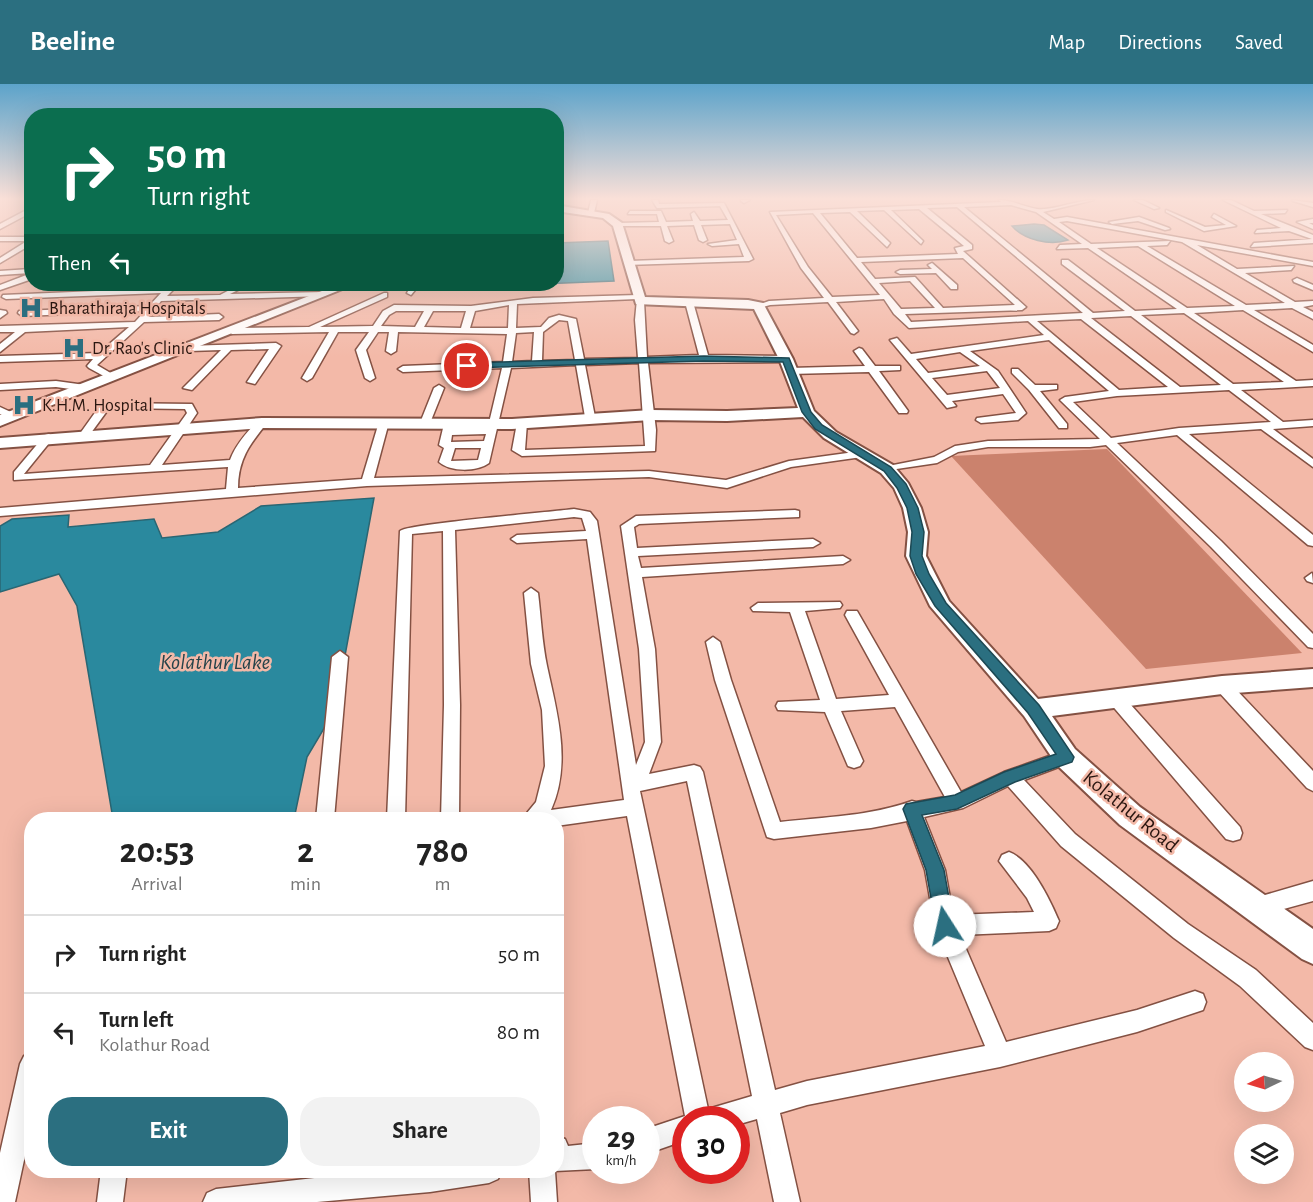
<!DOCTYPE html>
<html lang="en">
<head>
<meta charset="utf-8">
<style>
  :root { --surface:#fff; --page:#f2f2f2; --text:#222; --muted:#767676; --line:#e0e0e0; --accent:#2b6f80 }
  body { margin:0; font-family:"Alegreya Sans",sans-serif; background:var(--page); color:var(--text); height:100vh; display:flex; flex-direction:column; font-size:22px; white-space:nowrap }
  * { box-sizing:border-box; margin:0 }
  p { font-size:20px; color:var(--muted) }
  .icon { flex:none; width:33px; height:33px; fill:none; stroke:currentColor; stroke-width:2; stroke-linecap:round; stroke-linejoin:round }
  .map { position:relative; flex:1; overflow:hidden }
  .sheet { position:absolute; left:24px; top:728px; width:540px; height:366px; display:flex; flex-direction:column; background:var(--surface); border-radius:24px; box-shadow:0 6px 24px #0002 }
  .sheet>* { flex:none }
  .hud { position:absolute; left:24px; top:24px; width:540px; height:183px; border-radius:24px; box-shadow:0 6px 24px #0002; background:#0b6e4f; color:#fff; overflow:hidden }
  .needle { width:39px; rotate:265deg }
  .fabs { position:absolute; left:1234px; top:968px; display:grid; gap:12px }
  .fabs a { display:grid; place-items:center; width:60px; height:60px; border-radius:50%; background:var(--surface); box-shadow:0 6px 24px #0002; font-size:30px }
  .speed { position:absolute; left:582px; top:1022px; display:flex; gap:12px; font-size:30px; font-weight:700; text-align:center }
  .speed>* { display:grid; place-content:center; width:78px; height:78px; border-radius:50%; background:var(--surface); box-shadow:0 6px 24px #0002; line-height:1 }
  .speed small { font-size:15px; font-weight:400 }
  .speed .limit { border:9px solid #d22; background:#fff; color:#111 }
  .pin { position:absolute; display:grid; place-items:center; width:51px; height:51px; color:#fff; margin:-26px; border:3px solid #fff; border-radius:50%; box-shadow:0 2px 6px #0007 }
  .me { position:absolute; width:66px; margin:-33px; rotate:350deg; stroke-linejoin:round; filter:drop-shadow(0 0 4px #0008) }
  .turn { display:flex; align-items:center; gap:21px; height:126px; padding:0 24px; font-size:27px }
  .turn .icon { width:78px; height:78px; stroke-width:2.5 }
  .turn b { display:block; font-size:42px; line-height:51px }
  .then { display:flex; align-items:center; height:57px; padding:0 24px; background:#0003; gap:12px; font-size:22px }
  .eta { display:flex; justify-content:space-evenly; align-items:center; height:102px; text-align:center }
  .eta b { font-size:36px; font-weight:700; line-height:42px }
  .action { display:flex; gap:12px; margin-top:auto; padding:12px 24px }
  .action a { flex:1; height:69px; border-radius:24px; background:var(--accent); color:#fff; font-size:24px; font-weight:700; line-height:69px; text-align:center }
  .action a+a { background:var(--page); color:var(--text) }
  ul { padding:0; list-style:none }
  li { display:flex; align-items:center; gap:18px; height:78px; padding:0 24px; border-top:2px solid var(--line) }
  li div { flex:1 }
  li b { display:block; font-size:22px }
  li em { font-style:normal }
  header { display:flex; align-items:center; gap:36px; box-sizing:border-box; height:84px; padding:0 30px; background:var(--accent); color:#fff }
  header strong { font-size:28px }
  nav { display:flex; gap:33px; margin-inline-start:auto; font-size:21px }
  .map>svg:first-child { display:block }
  .green { fill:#cb826d }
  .water { fill:#2a899e; stroke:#2a6673; stroke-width:1.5 }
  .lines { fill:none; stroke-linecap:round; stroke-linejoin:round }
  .street-casing { stroke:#845143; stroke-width:3 }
  .secondary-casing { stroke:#845143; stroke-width:4 }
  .street { fill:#fff; fill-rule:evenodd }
  .secondary { fill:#fff; fill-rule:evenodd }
  .route { fill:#2b6f80; stroke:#1c4853; stroke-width:1.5 }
  .labels { text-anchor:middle; stroke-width:5; stroke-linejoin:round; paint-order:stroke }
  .far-poi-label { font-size:18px; fill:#2a1610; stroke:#f3b9a8; text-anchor:start }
  .street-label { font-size:21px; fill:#2a1610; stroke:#f3b9a8 }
  .water-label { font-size:22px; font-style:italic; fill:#26434a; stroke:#f3b9a8 }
</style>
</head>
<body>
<header>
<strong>Beeline</strong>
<nav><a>Map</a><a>Directions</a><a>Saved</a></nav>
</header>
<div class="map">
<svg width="1313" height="1118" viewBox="0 0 1313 1118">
  <rect width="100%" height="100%" fill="#f3b9a8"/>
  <path class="green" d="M 1107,365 L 1302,569 L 1146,585 L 951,372 Z"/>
  <path class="water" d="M 1034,140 L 1044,141 L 1068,156 C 1050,162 1024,156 1012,142 Z
    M 608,157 L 614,197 L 491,202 L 492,200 L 556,200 L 557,159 Z
    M 374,414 L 335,626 L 307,673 L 294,735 L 113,735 L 77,522 L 59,490 L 0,508 L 0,442 L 12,435 L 69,431 L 68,443 L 154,435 L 162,454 L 218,448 L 261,422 Z"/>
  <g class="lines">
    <g class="street-casing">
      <path id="street" d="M 591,116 L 597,116 L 594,129 L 591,131 L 588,129 Z
        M 652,116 L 658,116 L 659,120 L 724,119 L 753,175 L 749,177 L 626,181 L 629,177 L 744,173 L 739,160 L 712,162 L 708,160 L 737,156 L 730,140 L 701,141 L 707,156 L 703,158 L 699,156 L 694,141 L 667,142 L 673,157 L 669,159 L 665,157 L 661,142 L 616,142 L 618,139 L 659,138 L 657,130 L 628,130 L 630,127 L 661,127 L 666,138 L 693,137 L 691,130 L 694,128 L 700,137 L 728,136 L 720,122 L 657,124 Z
        M 750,116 L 744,119 L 741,117 L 741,116 Z
        M 999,116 C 1013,116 1023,123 1037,125 C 1053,127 1076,116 1094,116 L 1043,128 L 1054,135 L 1067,133 L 1313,178 L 1313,182 L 1197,161 L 1237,185 L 1294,182 L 1291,186 L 1245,189 L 1295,218 L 1313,217 L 1313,221 L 1303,223 L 1313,228 L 1313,235 L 1292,224 L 1254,226 L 1313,261 L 1313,268 L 1243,226 L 1194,229 L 1296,297 L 1313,296 L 1313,302 L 1241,306 L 1283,338 L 1313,336 L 1313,342 L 1273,345 L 1313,375 L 1313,383 L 1261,345 L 1189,350 L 1313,451 L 1313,462 L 1308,461 L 1177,351 L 1117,359 L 1221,457 L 1313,550 L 1313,564 L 1308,563 L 1211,463 L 1106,361 L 1090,363 L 988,363 L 958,368 L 937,379 L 883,387 L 883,383 L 934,373 L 955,362 L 988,357 L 1100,355 L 1060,316 L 1065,313 L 1109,307 L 1049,256 L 970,267 L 998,287 L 1026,329 L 1018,336 L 981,339 L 976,336 L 977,334 L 1016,329 L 1003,310 L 952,317 L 956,322 L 947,324 L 890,256 L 897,254 L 911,270 L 1044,251 L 1028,237 L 909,244 L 894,230 L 884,215 L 836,218 L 858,247 L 854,250 L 851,249 L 828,218 L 770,221 L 759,224 L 755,222 L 769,217 L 824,214 L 801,184 L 770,128 L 1001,118 ZM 1011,121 L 1036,128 L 1082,160 L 1060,161 L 1057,165 L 1088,164 L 1177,225 L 1135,227 L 1068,176 L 1062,176 L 1062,180 L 1125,227 L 1093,229 L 964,123 ZM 957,123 L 1083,229 L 911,238 L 905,230 L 1022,226 L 1026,223 L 963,167 L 972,165 L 972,161 L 927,124 ZM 919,125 L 964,162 L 955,164 L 958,170 L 857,174 L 820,129 L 850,128 L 887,163 L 890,159 L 857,127 L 884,126 L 921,160 L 923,157 L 891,126 ZM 813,129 L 880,211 L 832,213 L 808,183 L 776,131 ZM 1067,137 L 1182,158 L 1285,219 L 1246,221 L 1147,162 L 1167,161 L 1170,157 L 1091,160 L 1059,138 ZM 1138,162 L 1235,222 L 1187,224 L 1097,164 ZM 963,174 L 1015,221 L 943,224 L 915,193 L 875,195 L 861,178 ZM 910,197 L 935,224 L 901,225 L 879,199 ZM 1184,229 L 1284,298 L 1233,300 L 1141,231 ZM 1131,232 L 1221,301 L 1180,303 L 1091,234 ZM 1081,235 L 1168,303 L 1119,306 L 1037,237 ZM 960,268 L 980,282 L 928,289 L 916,275 ZM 987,287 L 1000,304 L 947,311 L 932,294 ZM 1229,306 L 1271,338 L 1179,344 L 1111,354 L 1073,318 L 1117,312 Z
        M 1134,116 L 1143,116 L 1159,124 L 1154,125 Z
        M 1223,116 L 1231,116 L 1254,127 L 1287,126 L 1285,129 L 1261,130 L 1313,151 L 1313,159 L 1251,163 L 1254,159 L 1312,155 L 1289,147 L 1255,149 L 1257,146 L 1281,144 Z
        M 1292,116 L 1313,119 L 1313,123 L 1293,117 Z
        M 32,123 L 32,128 L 0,145 L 0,140 Z
        M 1166,126 L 1205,143 L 1226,141 L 1212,133 L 1214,130 L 1236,142 L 1204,147 L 1166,128 Z
        M 1139,133 L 1169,144 L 1170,145 L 1165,146 L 1138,137 L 1112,140 L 1109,138 Z
        M 1313,135 L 1313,139 L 1309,139 L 1313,141 L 1313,145 L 1297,138 Z
        M 0,153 L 32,153 L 32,160 L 0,179 L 0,174 L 27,157 L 0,157 Z
        M 932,179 L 957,201 L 957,205 L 951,205 L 936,189 L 900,190 L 896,188 L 900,186 L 932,185 L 928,181 Z
        M 30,185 L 30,189 L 0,191 L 0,187 Z
        M 29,190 L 32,190 L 32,195 L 0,206 L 0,201 Z
        M 1297,194 L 1313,201 L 1313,206 L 1294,198 L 1293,196 Z
        M 171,200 L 179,200 L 167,212 L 220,211 L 241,200 L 250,200 L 230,210 L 324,208 L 328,210 L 324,212 L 161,217 L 149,233 L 219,230 L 223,233 L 219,236 L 144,238 L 97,281 L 114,291 L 114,295 L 111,296 L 89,284 L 87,282 L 93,275 L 0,278 L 0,272 L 99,269 L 129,243 L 25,248 L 0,268 L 0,260 L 15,248 L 0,248 L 0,242 L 135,238 L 145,227 L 22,232 L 18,229 L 19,227 L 149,222 L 161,209 L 6,215 L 2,213 L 3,211 L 166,204 Z
        M 412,200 L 420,200 L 411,211 L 407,209 Z
        M 384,209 L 387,209 L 387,213 L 320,243 L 373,242 L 383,227 L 394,221 L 471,222 L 533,214 L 638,211 L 644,217 L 647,273 L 699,271 L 685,218 L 689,216 L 693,218 L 708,271 L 786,272 L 791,275 L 786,278 L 648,279 L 656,346 L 655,367 L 522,372 L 512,366 L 517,339 L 522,336 L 527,339 L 525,366 L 645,362 L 639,279 L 585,281 L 595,333 L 590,336 L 585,333 L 576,281 L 511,284 L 489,379 C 477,388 450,388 439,378 L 444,364 L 439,361 L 444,340 L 453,338 L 454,344 L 488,343 L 502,284 L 403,288 L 398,285 L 403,282 L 503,278 L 507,250 L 398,248 L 396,267 L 391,270 L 386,267 L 389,248 L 378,248 L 366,266 L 375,294 L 370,297 L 365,294 L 356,266 L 369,248 L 338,248 L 312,294 L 307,297 L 302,294 L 329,248 L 232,250 L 228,247 L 232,244 L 309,243 ZM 637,215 L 635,236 L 638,274 L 584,275 L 576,235 L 559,231 L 549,234 L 541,243 L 516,244 L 517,220 ZM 509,221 L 508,244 L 470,244 L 475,227 ZM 396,227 L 424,227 L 415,243 L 381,242 L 389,231 ZM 433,227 L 466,227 L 461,244 L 424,243 ZM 559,236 L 568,237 L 575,276 L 542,277 L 543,248 ZM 534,248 L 532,277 L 512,278 L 516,249 ZM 486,350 L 484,357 L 451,358 L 452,351 ZM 455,364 L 481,364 L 478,376 L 451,377 Z
        M 0,226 L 6,227 L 7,229 L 0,234 Z
        M 276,259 L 281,262 L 255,300 L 247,298 L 269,265 L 231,266 L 192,306 L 183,304 L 221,266 L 189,267 L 186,266 L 186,262 Z
        M 859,264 L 862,265 L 875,282 L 900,282 L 900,286 L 879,287 L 908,327 L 907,329 L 899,329 L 869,288 L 790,290 L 785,287 L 790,284 L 865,282 L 854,267 Z
        M 1012,285 L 1018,285 L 1035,301 L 1057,301 L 1057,305 L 1040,307 L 1067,340 L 1067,344 L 1059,344 L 1029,306 L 1012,289 Z
        M 56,297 L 85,301 L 90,304 L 85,307 L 56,303 L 0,306 L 0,300 Z
        M 439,301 L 444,304 L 430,339 L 421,341 L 420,339 L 434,304 Z
        M 108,319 L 192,320 L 197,329 L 162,381 L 230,376 C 236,360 247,348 258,337 L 266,337 L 267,339 C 250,360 238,375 238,404 L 362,395 L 379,338 L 384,335 L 389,338 L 374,394 L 649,387 L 726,396 L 789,377 L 862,367 L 868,370 L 862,373 L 791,383 L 727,404 L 649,393 L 367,402 L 0,432 L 0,424 L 226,405 L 228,383 L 14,396 L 14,388 L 45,351 L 49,350 L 54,353 L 24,390 L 150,381 L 187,329 L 185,325 L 114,324 L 107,327 L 88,353 L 80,353 L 79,351 L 99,323 Z
        M 0,323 L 15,330 L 16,332 L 11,335 L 0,330 Z
        M 574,425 L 590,428 L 597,437 L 636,681 L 645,658 L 639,565 L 621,442 L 636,432 L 795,426 L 799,427 L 799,433 L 639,440 L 634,443 L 637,464 L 813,455 L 820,459 L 813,463 L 638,472 L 641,484 L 843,472 L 850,476 L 843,480 L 642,493 L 655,565 L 661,658 L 649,690 L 694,681 L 700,683 L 703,688 L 775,1006 L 807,997 L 985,962 L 935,842 L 925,786 L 907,737 L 871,744 L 774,755 L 767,753 L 715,596 L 706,558 L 713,553 L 720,558 L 731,596 L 780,738 C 824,733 871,732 912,717 L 916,718 L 945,713 L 895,623 L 841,627 L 863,677 L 860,682 L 854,684 L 848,682 L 825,628 L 778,626 L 776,622 L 778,618 L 820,616 L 790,528 L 753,527 L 751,524 L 758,519 L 840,518 L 842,521 L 840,524 L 805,527 L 836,615 L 889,611 L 845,531 L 847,527 L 857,527 L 961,708 L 1004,688 L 1066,666 L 1072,668 L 1075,673 L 1072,678 L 1024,696 L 1075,750 L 1188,840 L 1256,886 L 1313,939 L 1313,966 L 1305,963 L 1240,902 L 1174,854 L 1061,762 L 1008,702 L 963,724 L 924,733 L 945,786 L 953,831 L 1034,828 L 1027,814 L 999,777 L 1002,771 L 1009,768 C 1031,776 1050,816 1059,837 L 1056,844 L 1049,847 L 960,851 L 1006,958 L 1137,926 L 1195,907 L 1203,910 L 1206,918 L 1203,926 L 1137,948 L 1000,983 L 807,1021 L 780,1029 L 800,1118 L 774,1118 L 757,1035 L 736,1041 L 736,1035 L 686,1035 L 686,1056 L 646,1070 L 646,1045 L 685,1032 L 627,732 L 556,742 L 556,735 L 522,735 L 536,718 L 545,682 L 542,626 L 531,580 L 524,509 L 531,504 L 538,509 C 541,533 542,558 547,582 C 557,629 572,679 551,726 L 624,716 L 587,455 L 517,459 L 511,455 L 517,451 L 586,447 L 582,434 L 574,433 L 455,446 L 460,621 L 459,735 L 441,735 L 444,621 L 443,447 L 412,450 L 405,735 L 387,735 L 400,447 C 407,440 551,428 574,425 ZM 687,697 L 752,1012 L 708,1025 L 640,707 Z
        M 1312,489 L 1313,499 L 1307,497 L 1305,494 Z
        M 340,567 L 348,573 L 334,735 L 316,735 L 332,573 Z
        M 1222,595 L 1228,597 L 1313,687 L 1313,707 L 1307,704 L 1216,605 L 1214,601 L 1216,597 Z
        M 1116,609 L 1122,611 L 1240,743 L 1242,749 L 1240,755 L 1233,757 L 1226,755 L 1110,619 L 1108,615 L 1110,611 Z
        M 1313,797 L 1313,817 L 1258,832 L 1251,829 L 1248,822 L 1251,815 Z
        M 32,969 L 32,1039 L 15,1118 L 0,1118 L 0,1069 L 20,980 L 24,972 Z
        M 556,1052 L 565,1055 L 568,1062 L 596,1059 L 596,1085 L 555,1087 L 557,1118 L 531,1118 L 529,1086 L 556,1086 Z
        M 101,1086 L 127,1086 L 123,1118 L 97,1118 Z
        M 386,1086 L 502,1086 L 498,1095 L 489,1099 L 430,1108 L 317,1118 L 203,1118 L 207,1109 L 216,1105 Z"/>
    </g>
    <g class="secondary-casing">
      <path id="secondary" d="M 556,121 L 609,130 L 622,139 L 645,213 L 748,216 L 763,219 L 793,275 L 814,327 L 836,348 L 893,381 L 908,399 L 921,424 L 928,448 L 926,472 L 949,517 L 1038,615 L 1222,592 L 1313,585 L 1313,603 L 1222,610 L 1052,632 L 1075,665 L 1140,723 L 1313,845 L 1313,880 L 1302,875 L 1120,741 L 1057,681 L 1024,632 L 930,522 L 906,472 L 908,448 L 903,424 L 894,404 L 881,389 L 824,354 L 803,333 L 727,337 L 651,336 L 512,345 L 262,344 L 0,364 L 0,354 L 262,334 L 512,335 L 651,326 L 727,327 L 798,324 L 779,275 L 754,225 L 636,220 L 613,142 L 603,134 L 556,127 Z
        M 340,200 L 355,200 L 0,342 L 0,331 Z"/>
    </g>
    <use href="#street" class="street"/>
    <use href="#secondary" class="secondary"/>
  </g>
  <linearGradient id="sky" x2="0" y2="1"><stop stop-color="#5ca3ca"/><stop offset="0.42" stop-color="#fae0d8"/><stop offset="1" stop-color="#fae0d8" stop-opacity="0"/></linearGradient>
  <rect width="1313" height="273" fill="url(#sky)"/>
  <path class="route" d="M 704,272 L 789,274 L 811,328 L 822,341 L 891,383 L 906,400 L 918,424 L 924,448 L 922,472 L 929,490 L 946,519 L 1039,621 L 1074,673 L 1072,678 L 1015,698 L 957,725 L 922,731 L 944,786 L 954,842 L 952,848 L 945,851 L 938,848 L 936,842 L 926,786 L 903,725 L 906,720 L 955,711 L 1004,688 L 1056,670 L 1028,629 L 935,522 L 916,490 L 910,472 L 912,448 L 907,424 L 897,404 L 884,387 L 815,345 L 802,328 L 783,278 L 704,277 L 467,284 L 463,282 L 467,279 Z"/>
  <defs>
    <g id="hospital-bare" transform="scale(1.8)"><path d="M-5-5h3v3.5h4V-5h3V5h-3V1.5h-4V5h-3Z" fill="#2b6f80" stroke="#f3b9a8" stroke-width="2.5" paint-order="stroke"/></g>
  </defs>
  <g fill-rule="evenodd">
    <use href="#hospital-bare" x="31" y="224"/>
    <use href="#hospital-bare" x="74" y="264"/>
    <use href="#hospital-bare" x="24" y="321"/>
  </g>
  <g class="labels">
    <g class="far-poi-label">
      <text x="49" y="230">Bharathiraja Hospitals</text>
      <text x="92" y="270">Dr. Rao's Clinic</text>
      <text x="42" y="327">K.H.M. Hospital</text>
    </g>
    <g class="street-label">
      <text transform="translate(1131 727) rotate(39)" y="7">Kolathur Road</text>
    </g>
    <g class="water-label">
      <text x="215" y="585">Kolathur Lake</text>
    </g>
  </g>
</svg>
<div class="fabs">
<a><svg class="needle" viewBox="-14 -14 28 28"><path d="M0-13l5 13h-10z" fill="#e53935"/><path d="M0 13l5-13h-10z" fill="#767676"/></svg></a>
<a><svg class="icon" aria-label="layers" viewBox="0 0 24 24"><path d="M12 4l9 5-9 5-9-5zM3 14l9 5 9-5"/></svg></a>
</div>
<div class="speed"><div>29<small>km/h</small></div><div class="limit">30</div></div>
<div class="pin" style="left:467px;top:282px;background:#d93025"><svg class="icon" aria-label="arrive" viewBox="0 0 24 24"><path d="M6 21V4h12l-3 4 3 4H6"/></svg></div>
<svg class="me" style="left:945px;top:842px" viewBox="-20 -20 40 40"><circle r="19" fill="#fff"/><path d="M0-13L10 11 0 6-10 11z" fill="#2b6f80"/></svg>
<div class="hud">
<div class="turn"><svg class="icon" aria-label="right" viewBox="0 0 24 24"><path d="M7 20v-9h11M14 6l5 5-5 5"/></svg><div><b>50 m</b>Turn right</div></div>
<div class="then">Then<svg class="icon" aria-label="left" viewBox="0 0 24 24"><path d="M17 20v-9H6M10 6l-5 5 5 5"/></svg></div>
</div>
<section class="sheet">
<div class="eta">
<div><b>20:53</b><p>Arrival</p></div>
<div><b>2</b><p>min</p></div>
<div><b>780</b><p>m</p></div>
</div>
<ul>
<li><svg class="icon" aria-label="right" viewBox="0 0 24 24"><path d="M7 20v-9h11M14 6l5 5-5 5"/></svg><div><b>Turn right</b></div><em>50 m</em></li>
<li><svg class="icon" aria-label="left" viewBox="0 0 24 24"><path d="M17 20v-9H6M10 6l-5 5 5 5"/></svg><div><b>Turn left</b><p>Kolathur Road</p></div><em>80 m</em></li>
</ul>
<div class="action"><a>Exit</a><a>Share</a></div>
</section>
</div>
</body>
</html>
